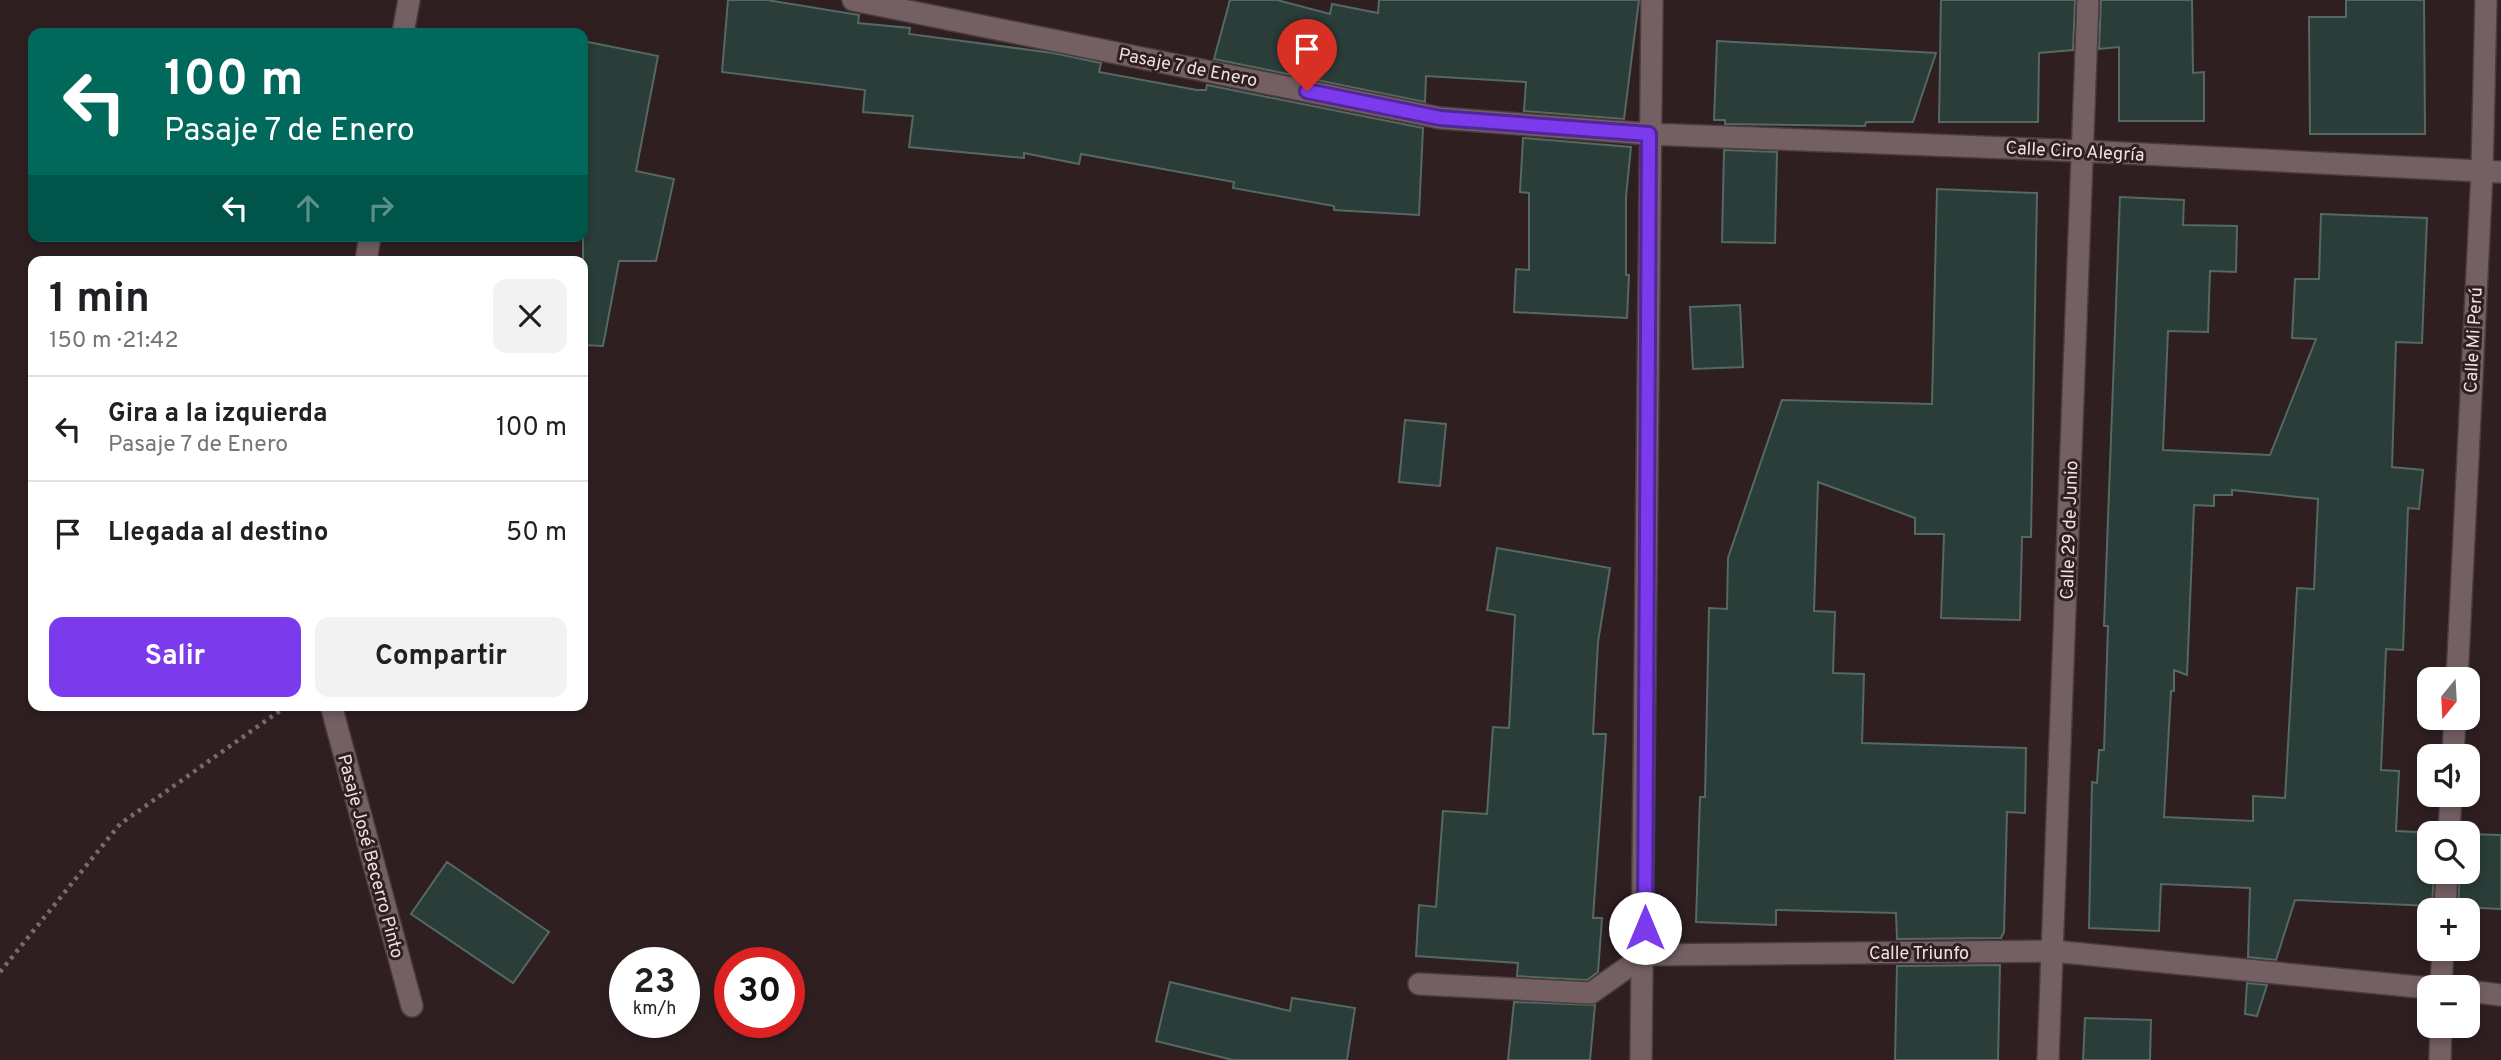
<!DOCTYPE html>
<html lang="es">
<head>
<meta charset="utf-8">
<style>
  :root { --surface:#fff; --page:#f2f2f2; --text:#202124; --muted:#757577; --line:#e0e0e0; --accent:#7c3aed }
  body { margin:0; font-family:Overpass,sans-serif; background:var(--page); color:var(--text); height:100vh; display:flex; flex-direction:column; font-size:26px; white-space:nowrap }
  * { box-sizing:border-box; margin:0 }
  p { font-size:23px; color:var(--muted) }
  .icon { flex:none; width:38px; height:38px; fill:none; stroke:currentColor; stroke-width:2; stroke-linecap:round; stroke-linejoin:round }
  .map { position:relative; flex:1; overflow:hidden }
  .side { position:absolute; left:28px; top:256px; width:560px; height:455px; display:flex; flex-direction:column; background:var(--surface); border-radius:14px; box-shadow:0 4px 10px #0003 }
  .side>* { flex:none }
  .top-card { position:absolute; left:28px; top:28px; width:560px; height:214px; border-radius:14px; box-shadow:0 4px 10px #0003; background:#00695c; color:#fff; overflow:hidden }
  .needle { width:46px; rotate:198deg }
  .tools { position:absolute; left:2417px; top:667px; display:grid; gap:14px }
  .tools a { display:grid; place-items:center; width:63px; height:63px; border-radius:14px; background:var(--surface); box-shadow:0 4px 10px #0003; font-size:35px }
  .speed { position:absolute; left:609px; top:947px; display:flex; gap:14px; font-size:35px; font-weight:700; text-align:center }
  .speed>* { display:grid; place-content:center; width:91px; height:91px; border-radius:50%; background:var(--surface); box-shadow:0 4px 10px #0003; line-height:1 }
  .speed small { font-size:18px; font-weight:400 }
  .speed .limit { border:10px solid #d22; background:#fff; color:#111 }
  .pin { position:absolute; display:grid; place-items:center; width:60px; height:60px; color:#fff; margin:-72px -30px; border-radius:50% 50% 50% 0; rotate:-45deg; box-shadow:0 0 7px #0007 }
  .pin .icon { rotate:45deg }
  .me { position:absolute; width:77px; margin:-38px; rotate:0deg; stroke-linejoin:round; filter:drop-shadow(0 0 5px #0008) }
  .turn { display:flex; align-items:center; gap:24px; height:147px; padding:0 21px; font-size:32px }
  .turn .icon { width:91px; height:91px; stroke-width:2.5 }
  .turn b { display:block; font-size:49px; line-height:60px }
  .lanes { display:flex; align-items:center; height:66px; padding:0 21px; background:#0003; justify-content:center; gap:35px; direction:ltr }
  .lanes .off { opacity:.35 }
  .round { display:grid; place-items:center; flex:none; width:74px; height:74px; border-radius:14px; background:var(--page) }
  .head { display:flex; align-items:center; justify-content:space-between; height:119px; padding:0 21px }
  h1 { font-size:42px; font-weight:700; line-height:52px }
  .button { display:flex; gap:14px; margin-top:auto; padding:14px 21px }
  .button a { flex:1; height:80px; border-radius:14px; background:var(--accent); color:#fff; font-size:28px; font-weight:700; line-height:80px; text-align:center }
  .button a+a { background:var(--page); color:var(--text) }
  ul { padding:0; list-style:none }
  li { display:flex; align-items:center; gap:21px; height:105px; padding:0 21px; border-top:2px solid var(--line) }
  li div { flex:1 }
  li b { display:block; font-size:26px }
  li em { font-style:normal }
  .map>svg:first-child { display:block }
  .building { fill:#2a3d38; stroke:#546963; stroke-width:2; fill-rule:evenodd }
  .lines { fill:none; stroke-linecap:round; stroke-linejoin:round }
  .minor-casing { stroke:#4a3c3f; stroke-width:24 }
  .path { stroke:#796b6d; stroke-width:4.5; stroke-dasharray:3.5 5; stroke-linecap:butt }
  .minor { stroke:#746063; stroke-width:21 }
  .route-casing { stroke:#51269a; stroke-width:18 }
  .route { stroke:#7c3aed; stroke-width:12 }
  .labels { text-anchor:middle; stroke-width:6; stroke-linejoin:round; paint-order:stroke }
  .street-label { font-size:18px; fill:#ede1e3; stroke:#2f1f21 }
</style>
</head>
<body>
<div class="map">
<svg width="2501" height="1060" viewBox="0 0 2501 1060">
  <rect width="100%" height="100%" fill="#2f1f21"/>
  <path class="building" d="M 728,0 L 767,0 L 859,15 L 858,23 L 910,28 L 909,34 L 1053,53 L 1101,63 L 1099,72 L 1197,90 L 1206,90 L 1207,85 L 1423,128 L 1419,215 L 1334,210 L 1334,206 L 1233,188 L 1234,182 L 1081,154 L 1079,164 L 1024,153 L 1024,158 L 909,147 L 913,116 L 863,112 L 865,90 L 722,72 Z
    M 1230,0 L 1277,0 L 1330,14 L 1332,4 L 1378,13 L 1379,0 L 1639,0 L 1624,119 L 1524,111 L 1526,82 L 1426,76 L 1425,102 L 1214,59 Z
    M 1941,0 L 2075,0 L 2073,50 L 2039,53 L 2038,122 L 1939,122 Z
    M 2101,0 L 2192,0 L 2193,73 L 2204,72 L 2204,121 L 2119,121 L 2119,47 L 2099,49 Z
    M 2346,0 L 2424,0 L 2425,134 L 2310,134 L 2309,17 L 2346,17 Z
    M 583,41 L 658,56 L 636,171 L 674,179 L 656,261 L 619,261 L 603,346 L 583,345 Z
    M 1717,41 L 1936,53 L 1913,122 L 1866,122 L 1865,126 L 1725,124 L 1725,120 L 1714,120 Z
    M 1523,138 L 1631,147 L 1626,197 L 1626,275 L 1629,275 L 1627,318 L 1514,312 L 1516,269 L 1529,270 L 1529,193 L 1520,192 Z
    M 1724,150 L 1777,152 L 1775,243 L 1722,242 Z
    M 1937,189 L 2037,193 L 2031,537 L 2022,537 L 2020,620 L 1941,618 L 1944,534 L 1915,534 L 1915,518 L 1818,482 L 1814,611 L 1835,612 L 1833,673 L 1864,674 L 1862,743 L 2026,748 L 2025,813 L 2007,812 L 2004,932 L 2001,938 L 1897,939 L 1896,913 L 1776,910 L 1776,925 L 1696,922 L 1700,797 L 1705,797 L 1709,608 L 1727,609 L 1728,558 L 1782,400 L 1932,404 Z
    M 2120,197 L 2184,200 L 2183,225 L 2237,226 L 2236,272 L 2210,271 L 2208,332 L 2168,331 L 2163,450 L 2270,455 L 2316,339 L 2292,338 L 2295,279 L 2319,279 L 2321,214 L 2427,218 L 2422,343 L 2396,342 L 2392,467 L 2423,470 L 2419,509 L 2408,508 L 2403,650 L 2386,649 L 2381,770 L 2399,771 L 2396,831 L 2436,833 L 2429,833 L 2429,872 L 2434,872 L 2432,906 L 2295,900 L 2276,960 L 2248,957 L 2250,888 L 2161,884 L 2159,931 L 2089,928 L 2092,782 L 2097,783 L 2099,750 L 2104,750 L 2108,626 L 2104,626 ZM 2232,490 L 2318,499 L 2314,589 L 2297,588 L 2285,798 L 2253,796 L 2253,821 L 2164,817 L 2171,691 L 2174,691 L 2174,670 L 2187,675 L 2194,505 L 2214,506 L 2214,495 L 2232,495 Z
    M 1740,305 L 1743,367 L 1693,369 L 1690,307 Z
    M 1405,420 L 1446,424 L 1440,486 L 1399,482 Z
    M 1497,548 L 1610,568 L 1598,642 L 1593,734 L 1606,734 L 1593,918 L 1602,918 L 1598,972 L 1587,980 L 1517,976 L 1518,963 L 1416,956 L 1419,905 L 1436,907 L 1443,811 L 1487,814 L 1493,727 L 1509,728 L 1515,615 L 1487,610 Z
    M 2468,834 L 2501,835 L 2501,909 L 2458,907 L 2460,872 L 2468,872 Z
    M 447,862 L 549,932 L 513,983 L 411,914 Z
    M 2000,965 L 1998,1060 L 1895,1060 L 1897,966 Z
    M 1170,982 L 1290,1011 L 1292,998 L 1355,1008 L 1347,1060 L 1233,1060 L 1156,1041 Z
    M 2247,983 L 2267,985 L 2257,1016 L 2245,1014 Z
    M 1514,1002 L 1595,1005 L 1590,1060 L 1508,1060 Z
    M 2085,1018 L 2151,1020 L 2150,1060 L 2083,1060 Z"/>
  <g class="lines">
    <g class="minor-casing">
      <path id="minor" d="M 853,0 L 1440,118 L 1649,134 L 2083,151 L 2501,172
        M 403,33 L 409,0
        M 366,261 L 370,236
        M 2457,679 L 2482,173 L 2486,0
        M 331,705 L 412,1006
        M 2453,756 L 2455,718
        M 2449,833 L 2451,794
        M 2445,910 L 2447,872
        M 1419,984 L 1591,993 L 1645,955 L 2052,951 L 2429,988
        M 2441,987 L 2443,948
        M 2468,991 L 2501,995
        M 1641,1060 L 1652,0
        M 2048,1060 L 2088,0
        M 2440,1060 L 2441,1026"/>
    </g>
    <path class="path" d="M 0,972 L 120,824 L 288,705"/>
    <use href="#minor" class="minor"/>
  </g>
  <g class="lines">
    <g class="route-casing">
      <path id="route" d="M 1307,91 L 1440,118 L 1649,134 L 1645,928"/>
    </g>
    <use href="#route" class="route"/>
  </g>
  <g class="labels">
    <g class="street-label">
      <text transform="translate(1188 67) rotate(11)" y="6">Pasaje 7 de Enero</text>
      <text transform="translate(2075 151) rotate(3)" y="6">Calle Ciro Alegría</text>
      <text transform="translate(2473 340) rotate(-87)" y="6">Calle Mi Perú</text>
      <text transform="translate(2069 530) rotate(-88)" y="6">Calle 29 de Junio</text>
      <text transform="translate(371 856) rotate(75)" y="6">Pasaje José Becerro Pinto</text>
      <text x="1919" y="959">Calle Triunfo</text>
    </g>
  </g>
</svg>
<div class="tools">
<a><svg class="needle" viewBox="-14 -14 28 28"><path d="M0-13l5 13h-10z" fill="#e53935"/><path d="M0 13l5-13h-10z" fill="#757577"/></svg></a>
<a><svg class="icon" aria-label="sound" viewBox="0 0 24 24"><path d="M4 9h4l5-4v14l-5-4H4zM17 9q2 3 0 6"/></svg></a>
<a><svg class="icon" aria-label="search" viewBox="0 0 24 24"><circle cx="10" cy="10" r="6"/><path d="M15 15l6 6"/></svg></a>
<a>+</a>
<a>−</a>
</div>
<div class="speed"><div>23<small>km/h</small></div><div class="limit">30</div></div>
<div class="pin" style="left:1307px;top:91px;background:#d93025"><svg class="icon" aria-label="arrive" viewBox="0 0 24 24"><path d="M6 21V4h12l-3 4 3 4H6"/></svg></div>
<svg class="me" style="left:1645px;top:928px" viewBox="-20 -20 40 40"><circle r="19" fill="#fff"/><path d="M0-13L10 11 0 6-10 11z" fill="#7c3aed"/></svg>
<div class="top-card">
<div class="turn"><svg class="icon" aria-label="left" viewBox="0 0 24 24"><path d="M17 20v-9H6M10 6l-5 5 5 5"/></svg><div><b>100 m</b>Pasaje 7 de Enero</div></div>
<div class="lanes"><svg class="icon" aria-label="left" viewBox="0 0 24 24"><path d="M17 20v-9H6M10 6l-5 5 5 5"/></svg><svg class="icon off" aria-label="ahead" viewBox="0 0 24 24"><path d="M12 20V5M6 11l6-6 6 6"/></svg><svg class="icon off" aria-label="right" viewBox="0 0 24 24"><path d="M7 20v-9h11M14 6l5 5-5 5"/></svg></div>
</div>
<section class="side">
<div class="head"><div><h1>1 min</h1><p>150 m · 21:42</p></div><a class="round"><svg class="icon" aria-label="close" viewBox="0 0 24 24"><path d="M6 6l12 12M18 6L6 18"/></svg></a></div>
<ul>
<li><svg class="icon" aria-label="left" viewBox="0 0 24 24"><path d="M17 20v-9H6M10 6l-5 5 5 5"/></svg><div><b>Gira a la izquierda</b><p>Pasaje 7 de Enero</p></div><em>100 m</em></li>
<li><svg class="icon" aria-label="arrive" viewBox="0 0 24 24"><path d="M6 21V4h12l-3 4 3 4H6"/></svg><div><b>Llegada al destino</b></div><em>50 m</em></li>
</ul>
<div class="button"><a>Salir</a><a>Compartir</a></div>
</section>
</div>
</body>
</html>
